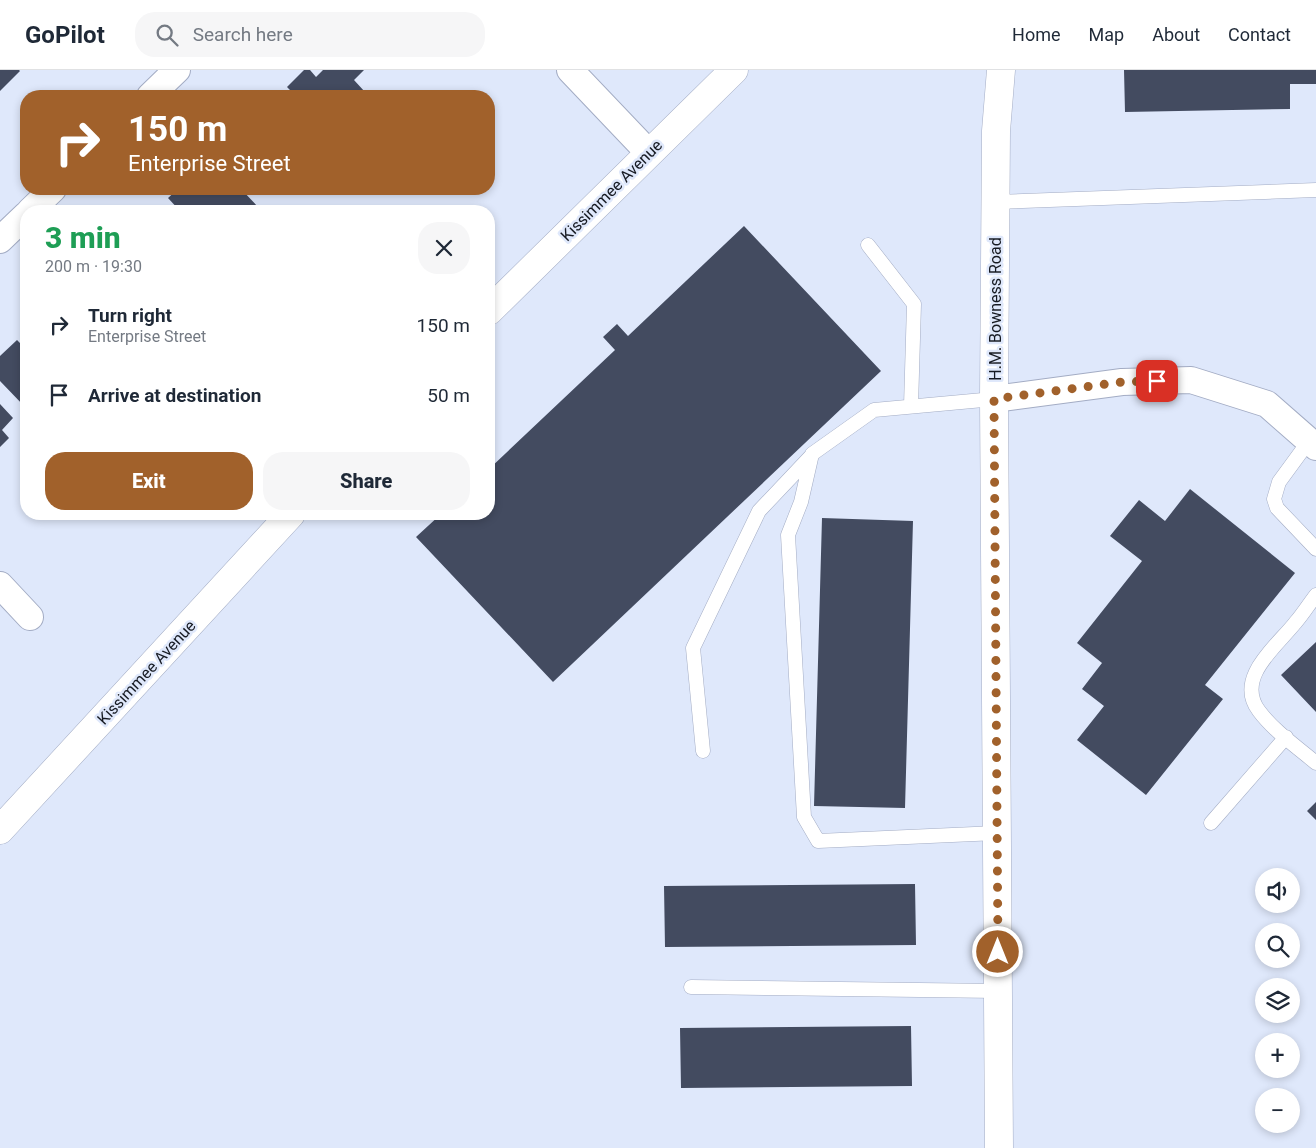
<!DOCTYPE html>
<html lang="en">
<head>
<meta charset="utf-8">
<style>
  :root { --surface:#fff; --page:#f6f6f7; --text:#1f2937; --muted:#747a83; --line:#e0e1e3; --accent:#a1612b }
  body { margin:0; font-family:Roboto,sans-serif; background:var(--page); color:var(--text); height:100vh; display:flex; flex-direction:column; font-size:19px; white-space:nowrap }
  * { box-sizing:border-box; margin:0 }
  p { font-size:16px; color:var(--muted) }
  .icon { flex:none; width:28px; height:28px; fill:none; stroke:currentColor; stroke-width:2; stroke-linecap:round; stroke-linejoin:round }
  .map { position:relative; flex:1; overflow:hidden }
  .panel { position:absolute; left:20px; top:135px; width:475px; height:315px; display:flex; flex-direction:column; background:var(--surface); border-radius:20px; box-shadow:0 2px 8px #0003 }
  .panel>* { flex:none }
  .hud { position:absolute; left:20px; top:20px; width:475px; height:105px; border-radius:20px; box-shadow:0 2px 8px #0003; background:#a1612b; color:#fff; overflow:hidden }
  .tools { position:absolute; left:1255px; top:798px; display:grid; gap:10px }
  .tools a { display:grid; place-items:center; width:45px; height:45px; border-radius:50%; background:var(--surface); box-shadow:0 2px 8px #0003; font-size:25px }
  .pin { position:absolute; display:grid; place-items:center; width:42px; height:42px; color:#fff; margin:-21px; border-radius:10px; box-shadow:0 2px 8px #0006 }
  .me { position:absolute; width:55px; margin:-28px; rotate:0deg; stroke-linejoin:round; filter:drop-shadow(0 0 4px #0008) }
  .turn { display:flex; align-items:center; gap:18px; height:105px; padding:0 25px; font-size:22px }
  .turn .icon { width:65px; height:65px; stroke-width:2.5 }
  .turn b { display:block; font-size:35px; line-height:42px }
  .round { display:grid; place-items:center; flex:none; width:52px; height:52px; border-radius:20px; background:var(--page) }
  .head { display:flex; align-items:center; justify-content:space-between; height:85px; padding:0 25px }
  h1 { font-size:30px; font-weight:800; line-height:38px; color:#1e9e55 }
  .primary-button { display:flex; gap:10px; margin-top:auto; padding:10px 25px }
  .primary-button a { flex:1; height:58px; border-radius:20px; background:var(--accent); color:#fff; font-size:20px; font-weight:800; line-height:58px; text-align:center }
  .primary-button a+a { background:var(--page); color:var(--text) }
  ul { padding:0; list-style:none }
  li { display:flex; align-items:center; gap:15px; height:70px; padding:0 25px }
  li div { flex:1 }
  li b { display:block; font-size:19px }
  li em { font-style:normal }
  header { display:flex; align-items:center; gap:30px; box-sizing:border-box; height:70px; padding:0 25px; background:var(--surface); border-bottom:1px solid var(--line) }
  header strong { font-size:24px }
  nav { display:flex; gap:28px; margin-inline-start:auto; font-size:18px }
  .search { width:350px; height:45px; background:var(--page); display:flex; align-items:center; gap:12px; box-sizing:border-box; padding:0 18px; border-radius:20px; color:var(--muted); font-size:19px }
  .map>svg:first-child { display:block }
  .building { fill:#434b60 }
  .lines { fill:none; stroke-linecap:round; stroke-linejoin:round }
  .lane-casing { stroke:#a3acc4; stroke-width:15 }
  .street-casing { stroke:#a3acc4; stroke-width:28 }
  .secondary-casing { stroke:#a3acc4; stroke-width:29 }
  .lane { stroke:#fff; stroke-width:14 }
  .street { stroke:#fff; stroke-width:26 }
  .secondary { stroke:#fff; stroke-width:28 }
  .route { stroke:#a1612b; stroke-width:9; stroke-dasharray:0 16.2 }
  .labels { text-anchor:middle; stroke-width:5; stroke-linejoin:round; paint-order:stroke }
  .street-label { font-size:16px; fill:#161a22; stroke:#dfe8fb }
</style>
</head>
<body>
<header>
<strong>GoPilot</strong>
<div class="search"><svg class="icon" aria-label="search" viewBox="0 0 24 24"><circle cx="10" cy="10" r="6"/><path d="M15 15l6 6"/></svg>Search here</div>
<nav><a>Home</a><a>Map</a><a>About</a><a>Contact</a></nav>
</header>
<div class="map">
<svg width="1316" height="1078" viewBox="0 0 1316 1078">
  <rect width="100%" height="100%" fill="#dfe8fb"/>
  <path class="building" d="M 0,0 L 19,0 L 20,1 L 0,21 Z
    M 304,0 L 310,0 L 316,7 L 323,0 L 364,0 L 354,10 L 365,22 L 360,26 L 296,26 L 287,17 Z
    M 1124,0 L 1316,0 L 1316,14 L 1290,14 L 1290,39 L 1125,42 Z
    M 178,119 L 197,119 L 203,125 L 210,119 L 241,119 L 261,140 L 260,141 L 180,141 L 168,128 Z
    M 744,156 L 881,301 L 553,612 L 416,467 L 441,444 L 489,444 L 489,399 L 615,280 L 603,267 L 617,254 L 628,266 Z
    M 17,270 L 26,279 L 26,335 L 25,337 L 0,311 L 0,286 Z
    M 0,334 L 13,348 L 2,360 L 9,368 L 0,377 Z
    M 1190,419 L 1295,503 L 1205,615 L 1223,629 L 1146,725 L 1077,670 L 1104,636 L 1082,619 L 1102,593 L 1077,573 L 1142,491 L 1110,466 L 1139,430 L 1165,451 Z
    M 822,448 L 913,451 L 905,738 L 814,736 Z
    M 1316,572 L 1316,642 L 1281,605 Z
    M 1316,732 L 1316,750 L 1307,741 Z
    M 915,814 L 916,875 L 665,877 L 664,816 Z
    M 911,956 L 912,1016 L 681,1018 L 680,958 Z"/>
  <g class="lines">
    <g class="lane-casing">
      <path id="lane" d="M 995,132 L 1316,120
        M 868,175 L 914,234 L 911,336
        M 994,329 L 874,340 L 812,384 L 801,432 L 788,465 L 804,747 L 818,771 L 997,763
        M 1309,371 L 1279,412 L 1274,429 L 1277,438 L 1316,479
        M 1316,525 C 1309,534 1303,544 1295,553 C 1277,576 1234,608 1259,641 C 1274,661 1297,677 1316,693
        M 703,681 L 693,578 L 759,441 L 812,385
        M 1211,753 L 1286,667
        M 691,917 L 998,921"/>
    </g>
    <g class="street-casing">
      <path id="street" d="M 570,0 L 649,83
        M 150,26 L 177,0
        M 30,141 L 53,119
        M 0,170 L 26,145
        M 994,329 L 1122,312 L 1191,310 L 1267,334 L 1316,377
        M 0,515 L 30,547"/>
    </g>
    <g class="secondary-casing">
      <path id="secondary" d="M 489,241 L 734,0
        M 0,760 L 291,444
        M 999,1078 L 994,329 L 996,61 L 1001,0"/>
    </g>
    <use href="#lane" class="lane"/>
    <use href="#street" class="street"/>
    <use href="#secondary" class="secondary"/>
  </g>
  <g class="lines">
    <path class="route" d="M 998,882 L 994,329 L 1122,312 L 1157,311"/>
  </g>
  <g class="labels">
    <g class="street-label">
      <text transform="translate(611 120) rotate(-45)" y="6">Kissimmee Avenue</text>
      <text transform="translate(995 239) rotate(-90)" y="6">H.M. Bowness Road</text>
      <text transform="translate(146 602) rotate(-47)" y="6">Kissimmee Avenue</text>
    </g>
  </g>
</svg>
<div class="tools">
<a><svg class="icon" aria-label="sound" viewBox="0 0 24 24"><path d="M4 9h4l5-4v14l-5-4H4zM17 9q2 3 0 6"/></svg></a>
<a><svg class="icon" aria-label="search" viewBox="0 0 24 24"><circle cx="10" cy="10" r="6"/><path d="M15 15l6 6"/></svg></a>
<a><svg class="icon" aria-label="layers" viewBox="0 0 24 24"><path d="M12 4l9 5-9 5-9-5zM3 14l9 5 9-5"/></svg></a>
<a>+</a>
<a>−</a>
</div>
<div class="pin" style="left:1157px;top:311px;background:#d93025"><svg class="icon" aria-label="arrive" viewBox="0 0 24 24"><path d="M6 21V4h12l-3 4 3 4H6"/></svg></div>
<svg class="me" style="left:998px;top:882px" viewBox="-20 -20 40 40"><circle r="17" fill="#a1612b" stroke="#fff" stroke-width="3"/><path d="M0-11L8 9 0 5-8 9z" fill="#fff"/></svg>
<div class="hud">
<div class="turn"><svg class="icon" aria-label="right" viewBox="0 0 24 24"><path d="M7 20v-9h11M14 6l5 5-5 5"/></svg><div><b>150 m</b>Enterprise Street</div></div>
</div>
<section class="panel">
<div class="head"><div><h1>3 min</h1><p>200 m · 19:30</p></div><a class="round"><svg class="icon" aria-label="close" viewBox="0 0 24 24"><path d="M6 6l12 12M18 6L6 18"/></svg></a></div>
<ul>
<li><svg class="icon" aria-label="right" viewBox="0 0 24 24"><path d="M7 20v-9h11M14 6l5 5-5 5"/></svg><div><b>Turn right</b><p>Enterprise Street</p></div><em>150 m</em></li>
<li><svg class="icon" aria-label="arrive" viewBox="0 0 24 24"><path d="M6 21V4h12l-3 4 3 4H6"/></svg><div><b>Arrive at destination</b></div><em>50 m</em></li>
</ul>
<div class="primary-button"><a>Exit</a><a>Share</a></div>
</section>
</div>
</body>
</html>
